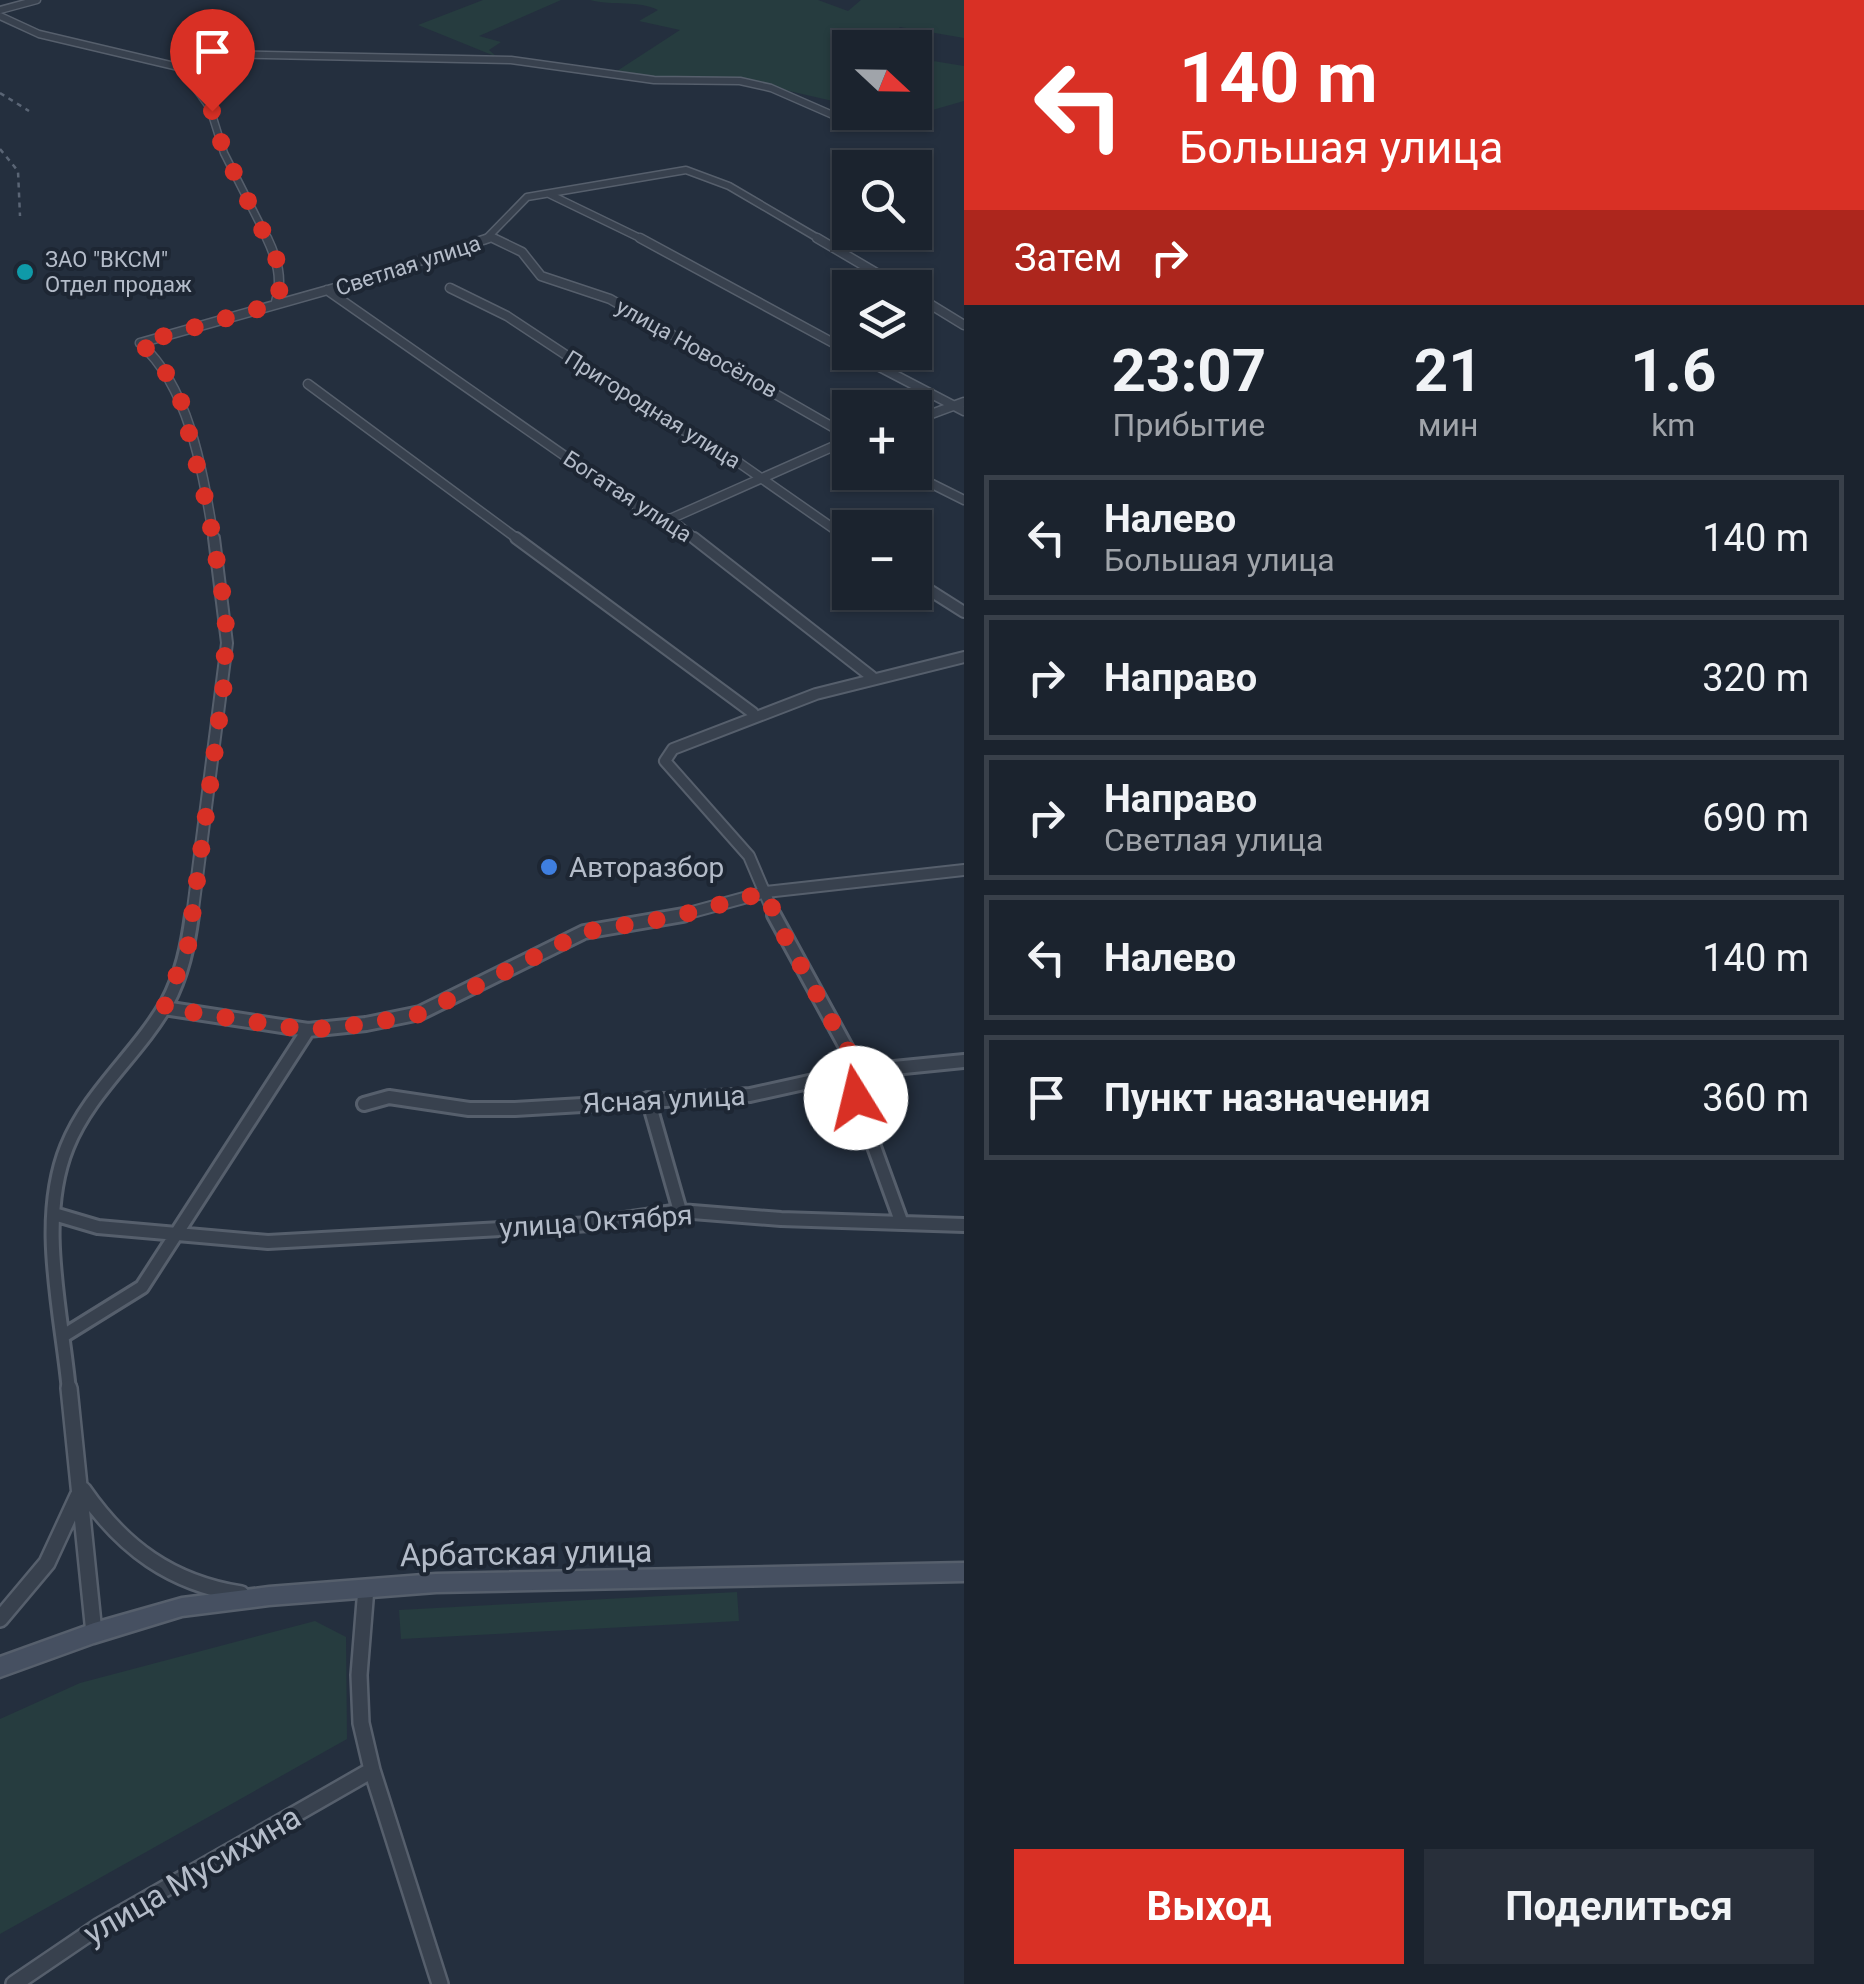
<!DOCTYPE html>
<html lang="ru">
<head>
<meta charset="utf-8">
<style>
  :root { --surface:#1b232e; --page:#282f3a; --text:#f1f3f6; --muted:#a0a4aa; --line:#39404a; --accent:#d93025 }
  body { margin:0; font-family:Roboto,sans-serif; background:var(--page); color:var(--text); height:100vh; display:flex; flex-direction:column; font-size:38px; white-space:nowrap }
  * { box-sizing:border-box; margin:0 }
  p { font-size:32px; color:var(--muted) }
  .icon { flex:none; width:55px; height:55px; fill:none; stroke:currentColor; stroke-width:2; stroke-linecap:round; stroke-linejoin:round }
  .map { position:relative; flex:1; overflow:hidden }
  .side { display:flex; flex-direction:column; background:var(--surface); width:900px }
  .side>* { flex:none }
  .guide { background:#d93025; color:#fff; overflow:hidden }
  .needle { width:65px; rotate:112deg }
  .controls { position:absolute; left:832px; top:30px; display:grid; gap:20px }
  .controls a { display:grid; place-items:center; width:100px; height:100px; border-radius:0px; background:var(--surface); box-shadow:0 2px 8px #0004,0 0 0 2px var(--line); font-size:50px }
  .pin { position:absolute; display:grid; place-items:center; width:85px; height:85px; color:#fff; margin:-102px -42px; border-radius:50% 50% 50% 0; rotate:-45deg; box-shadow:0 0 10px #0007 }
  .pin .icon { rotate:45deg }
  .me { position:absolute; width:110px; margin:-55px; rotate:351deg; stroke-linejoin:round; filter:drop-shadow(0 0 8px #0008) }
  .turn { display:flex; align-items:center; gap:35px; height:210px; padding:0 50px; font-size:45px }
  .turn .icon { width:130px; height:130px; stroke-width:2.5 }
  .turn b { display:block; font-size:70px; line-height:85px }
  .then { display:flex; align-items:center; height:95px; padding:0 50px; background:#0003; gap:20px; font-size:38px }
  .eta { display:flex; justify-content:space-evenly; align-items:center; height:170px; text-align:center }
  .eta b { font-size:60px; font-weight:700; line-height:70px }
  .cta { display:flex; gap:20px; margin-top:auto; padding:20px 50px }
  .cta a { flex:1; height:115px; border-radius:0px; background:var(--accent); color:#fff; font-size:40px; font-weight:700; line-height:115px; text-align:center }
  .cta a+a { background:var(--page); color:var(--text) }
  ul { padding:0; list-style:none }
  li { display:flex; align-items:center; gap:30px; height:125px; margin:0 20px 15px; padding:0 30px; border:5px solid var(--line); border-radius:0px }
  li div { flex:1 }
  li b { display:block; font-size:38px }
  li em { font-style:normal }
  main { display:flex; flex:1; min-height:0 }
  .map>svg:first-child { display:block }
  .green { fill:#263c3f }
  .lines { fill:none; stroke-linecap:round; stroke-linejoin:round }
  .minor-far4-casing { stroke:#565f6c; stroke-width:9 }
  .minor-far3-casing { stroke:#565f6c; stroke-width:11 }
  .minor-far2-casing { stroke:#565f6c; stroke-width:14 }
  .minor-far1-casing { stroke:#565f6c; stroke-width:18 }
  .minor-casing { stroke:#565f6c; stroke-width:20 }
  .secondary-casing { stroke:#565f6c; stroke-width:5 }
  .minor-far4 { stroke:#38414e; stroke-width:6 }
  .minor-far3 { stroke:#38414e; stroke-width:8 }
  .minor-far2 { stroke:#38414e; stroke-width:10 }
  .minor-far1 { stroke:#38414e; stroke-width:12 }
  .minor { stroke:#38414e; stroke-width:15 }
  .secondary { fill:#465061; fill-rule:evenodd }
  .rail { stroke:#5a6575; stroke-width:2.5; stroke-dasharray:5 5; stroke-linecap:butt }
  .route { stroke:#d93025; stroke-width:18; stroke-dasharray:0 32.4 }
  .culture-dot { fill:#0f9aa8; stroke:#1d2633; stroke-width:4 }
  .shop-dot { fill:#3f7fe0; stroke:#1d2633; stroke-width:4 }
  .labels { text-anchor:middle; stroke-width:8; stroke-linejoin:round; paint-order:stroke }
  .far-poi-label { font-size:22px; fill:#b4bcc9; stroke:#1d2633; text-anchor:start }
  .far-street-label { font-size:22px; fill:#b4bcc9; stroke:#1d2633 }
  .poi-label { font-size:28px; fill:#b4bcc9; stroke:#1d2633; text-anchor:start }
  .street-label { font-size:28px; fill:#b4bcc9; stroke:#1d2633 }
  .near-street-label { font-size:32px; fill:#b4bcc9; stroke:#1d2633 }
</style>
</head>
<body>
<main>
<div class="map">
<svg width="964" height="1984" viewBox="0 0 964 1984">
  <rect width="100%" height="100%" fill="#242f3e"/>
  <path class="green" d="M 483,0 L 561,0 L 479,36 L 501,42 L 489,50 L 497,57 L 418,25 Z
    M 590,0 L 818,0 L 848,11 L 861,0 L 964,0 L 964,38 L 900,27 L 875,47 L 850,48 L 850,105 L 733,78 L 655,78 L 617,71 L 680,30 L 639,21 L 658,10 C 639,0 612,6 590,0 Z
    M 915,58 L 964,66 L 964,101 L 901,119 L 876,113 L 915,112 Z
    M 737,1592 L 739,1621 L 401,1639 L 399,1610 Z
    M 315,1621 L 346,1637 L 347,1739 L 0,1934 L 0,1719 L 80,1683 Z"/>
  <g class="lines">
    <g class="minor-far4-casing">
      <path id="minor-far4" d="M 0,10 L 37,0
        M 0,16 L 39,34 L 187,69 L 190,80 L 210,108 L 224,153 L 268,240
        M 187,69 L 195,61 L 217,54 L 511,60 L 654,80 L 740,81 L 771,88 L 851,123
        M 549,194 L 644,240
        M 492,237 L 498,240
        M 485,240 L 527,197 L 686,170 L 729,186 L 821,240"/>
    </g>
    <g class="minor-far3-casing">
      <path id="minor-far3" d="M 267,238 C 277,259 283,279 276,302
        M 493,238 L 522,252 L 541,276 L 610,299 L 850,437
        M 640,238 L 850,352
        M 817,238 L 902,288
        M 450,288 L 507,316 L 669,423 L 715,446 L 850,540
        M 327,290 L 648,514 L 670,519 L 697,540
        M 915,295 L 964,325
        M 140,343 L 349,284 L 489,238
        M 140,343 C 191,389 203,475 214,540
        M 851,352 L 964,411
        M 308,384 L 519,540
        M 915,420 L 964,402
        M 908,472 L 964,500
        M 670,519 L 850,439"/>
    </g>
    <g class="minor-far2-casing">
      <path id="minor-far2" d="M 516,538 L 753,713
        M 694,538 L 872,677
        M 847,538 L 850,540
        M 915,581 L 964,612
        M 192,917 L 227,643 L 214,538
        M 674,917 L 766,892 L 964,870
        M 775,917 L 749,856 L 665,761 L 673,749 L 816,694 L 964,657"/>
    </g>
    <g class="minor-far1-casing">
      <path id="minor-far1" d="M 774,915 L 852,1058 L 856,1097 L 901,1221
        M 164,1008 L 308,1030 L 366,1024 L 420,1013 L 584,932 L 683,915
        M 648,1099 L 680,1211
        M 364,1104 L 389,1097 L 469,1109 L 515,1109 L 750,1095 L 854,1072 L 964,1061
        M 54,1214 L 98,1227 L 268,1242 L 591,1224 L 680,1211 L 781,1219 L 964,1225
        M 63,1336 L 142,1287 L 308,1030
        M 69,1391 C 62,1314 37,1221 67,1147 C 89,1092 138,1054 167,1003 C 182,975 188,945 192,915"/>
    </g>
    <g class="minor-casing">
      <path id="minor" d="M 69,1388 L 94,1633
        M 83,1490 C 123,1548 171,1583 241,1594
        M 366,1588 L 359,1675 L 361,1723 L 372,1770 L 440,1984
        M 0,1619 L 47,1563 L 78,1496
        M 14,1984 L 98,1927 L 372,1770"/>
    </g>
    <g class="secondary-casing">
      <path id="secondary" d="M 964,1563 L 964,1581 L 436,1592 L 269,1605 L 182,1616 L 94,1643 L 0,1677 L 0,1657 L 94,1623 L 182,1598 L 269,1587 L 436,1574 Z"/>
    </g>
    <use href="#minor-far4" class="minor-far4"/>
    <use href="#minor-far3" class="minor-far3"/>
    <use href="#minor-far2" class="minor-far2"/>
    <use href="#minor-far1" class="minor-far1"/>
    <use href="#minor" class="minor"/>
    <use href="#secondary" class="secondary"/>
    <path class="rail" d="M 0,93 L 29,111
      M 0,149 L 18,171 L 20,216"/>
  </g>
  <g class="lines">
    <path class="route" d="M 212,111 L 224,152 L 276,258 L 282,281 L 276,302 L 258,309 L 140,343 L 159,360 L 181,401 L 208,510 L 226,614 L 224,684 L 188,946 L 164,1008 L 308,1030 L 366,1024 L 420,1014 L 584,932 L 674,917 L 766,892 L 779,926 L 852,1058 L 856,1098"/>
  </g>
  <circle class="culture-dot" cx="25" cy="272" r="10"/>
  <circle class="shop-dot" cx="549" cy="867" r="10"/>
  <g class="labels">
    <g class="far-poi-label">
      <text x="45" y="267">ЗАО "ВКСМ"<tspan x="45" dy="25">Отдел продаж</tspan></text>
    </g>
    <g class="far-street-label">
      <text transform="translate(408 265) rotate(-18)" y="8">Светлая улица</text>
      <text transform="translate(697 348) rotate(29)" y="8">улица Новосёлов</text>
      <text transform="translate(653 409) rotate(32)" y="8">Пригородная улица</text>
      <text transform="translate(628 496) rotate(33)" y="8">Богатая улица</text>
    </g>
    <g class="poi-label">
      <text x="569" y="877">Авторазбор</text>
    </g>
    <g class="street-label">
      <text transform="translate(664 1099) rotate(-3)" y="10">Ясная улица</text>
      <text transform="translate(596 1221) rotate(-4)" y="10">улица Октября</text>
    </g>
    <g class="near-street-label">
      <text transform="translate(526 1553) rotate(-1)" y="11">Арбатская улица</text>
      <text transform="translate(192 1875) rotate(-30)" y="11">улица Мусихина</text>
    </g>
  </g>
</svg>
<div class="controls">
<a><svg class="needle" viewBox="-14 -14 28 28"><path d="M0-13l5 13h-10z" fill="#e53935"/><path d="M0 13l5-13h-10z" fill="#a0a4aa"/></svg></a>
<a><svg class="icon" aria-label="search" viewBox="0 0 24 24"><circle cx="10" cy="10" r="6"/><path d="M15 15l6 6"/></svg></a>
<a><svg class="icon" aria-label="layers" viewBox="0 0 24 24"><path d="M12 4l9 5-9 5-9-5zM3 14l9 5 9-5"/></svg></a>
<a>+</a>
<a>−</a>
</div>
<div class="pin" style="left:212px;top:111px;background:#d93025"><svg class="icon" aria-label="arrive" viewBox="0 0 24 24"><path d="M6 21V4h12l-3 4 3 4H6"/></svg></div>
<svg class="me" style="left:856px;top:1098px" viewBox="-20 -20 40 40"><circle r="19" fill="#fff"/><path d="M0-13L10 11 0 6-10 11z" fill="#d93025"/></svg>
</div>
<section class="side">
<div class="guide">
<div class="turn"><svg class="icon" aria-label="left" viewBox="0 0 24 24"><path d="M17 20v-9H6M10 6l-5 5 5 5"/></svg><div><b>140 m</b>Большая улица</div></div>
<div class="then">Затем<svg class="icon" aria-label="right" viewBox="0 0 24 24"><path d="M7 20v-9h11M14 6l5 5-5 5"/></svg></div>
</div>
<div class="eta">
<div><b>23:07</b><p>Прибытие</p></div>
<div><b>21</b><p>мин</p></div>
<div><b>1.6</b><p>km</p></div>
</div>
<ul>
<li><svg class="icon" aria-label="left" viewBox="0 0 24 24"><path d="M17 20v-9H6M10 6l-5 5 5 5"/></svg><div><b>Налево</b><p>Большая улица</p></div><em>140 m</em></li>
<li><svg class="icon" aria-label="right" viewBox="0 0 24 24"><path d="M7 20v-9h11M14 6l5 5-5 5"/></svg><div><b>Направо</b></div><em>320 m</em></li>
<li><svg class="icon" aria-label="right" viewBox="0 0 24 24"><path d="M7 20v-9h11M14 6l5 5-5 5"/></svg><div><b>Направо</b><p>Светлая улица</p></div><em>690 m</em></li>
<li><svg class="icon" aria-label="left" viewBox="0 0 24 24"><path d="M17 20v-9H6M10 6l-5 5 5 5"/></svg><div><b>Налево</b></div><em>140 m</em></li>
<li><svg class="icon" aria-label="arrive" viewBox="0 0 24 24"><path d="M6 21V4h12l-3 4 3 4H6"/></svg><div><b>Пункт назначения</b></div><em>360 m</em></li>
</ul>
<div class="cta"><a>Выход</a><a>Поделиться</a></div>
</section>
</main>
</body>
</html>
